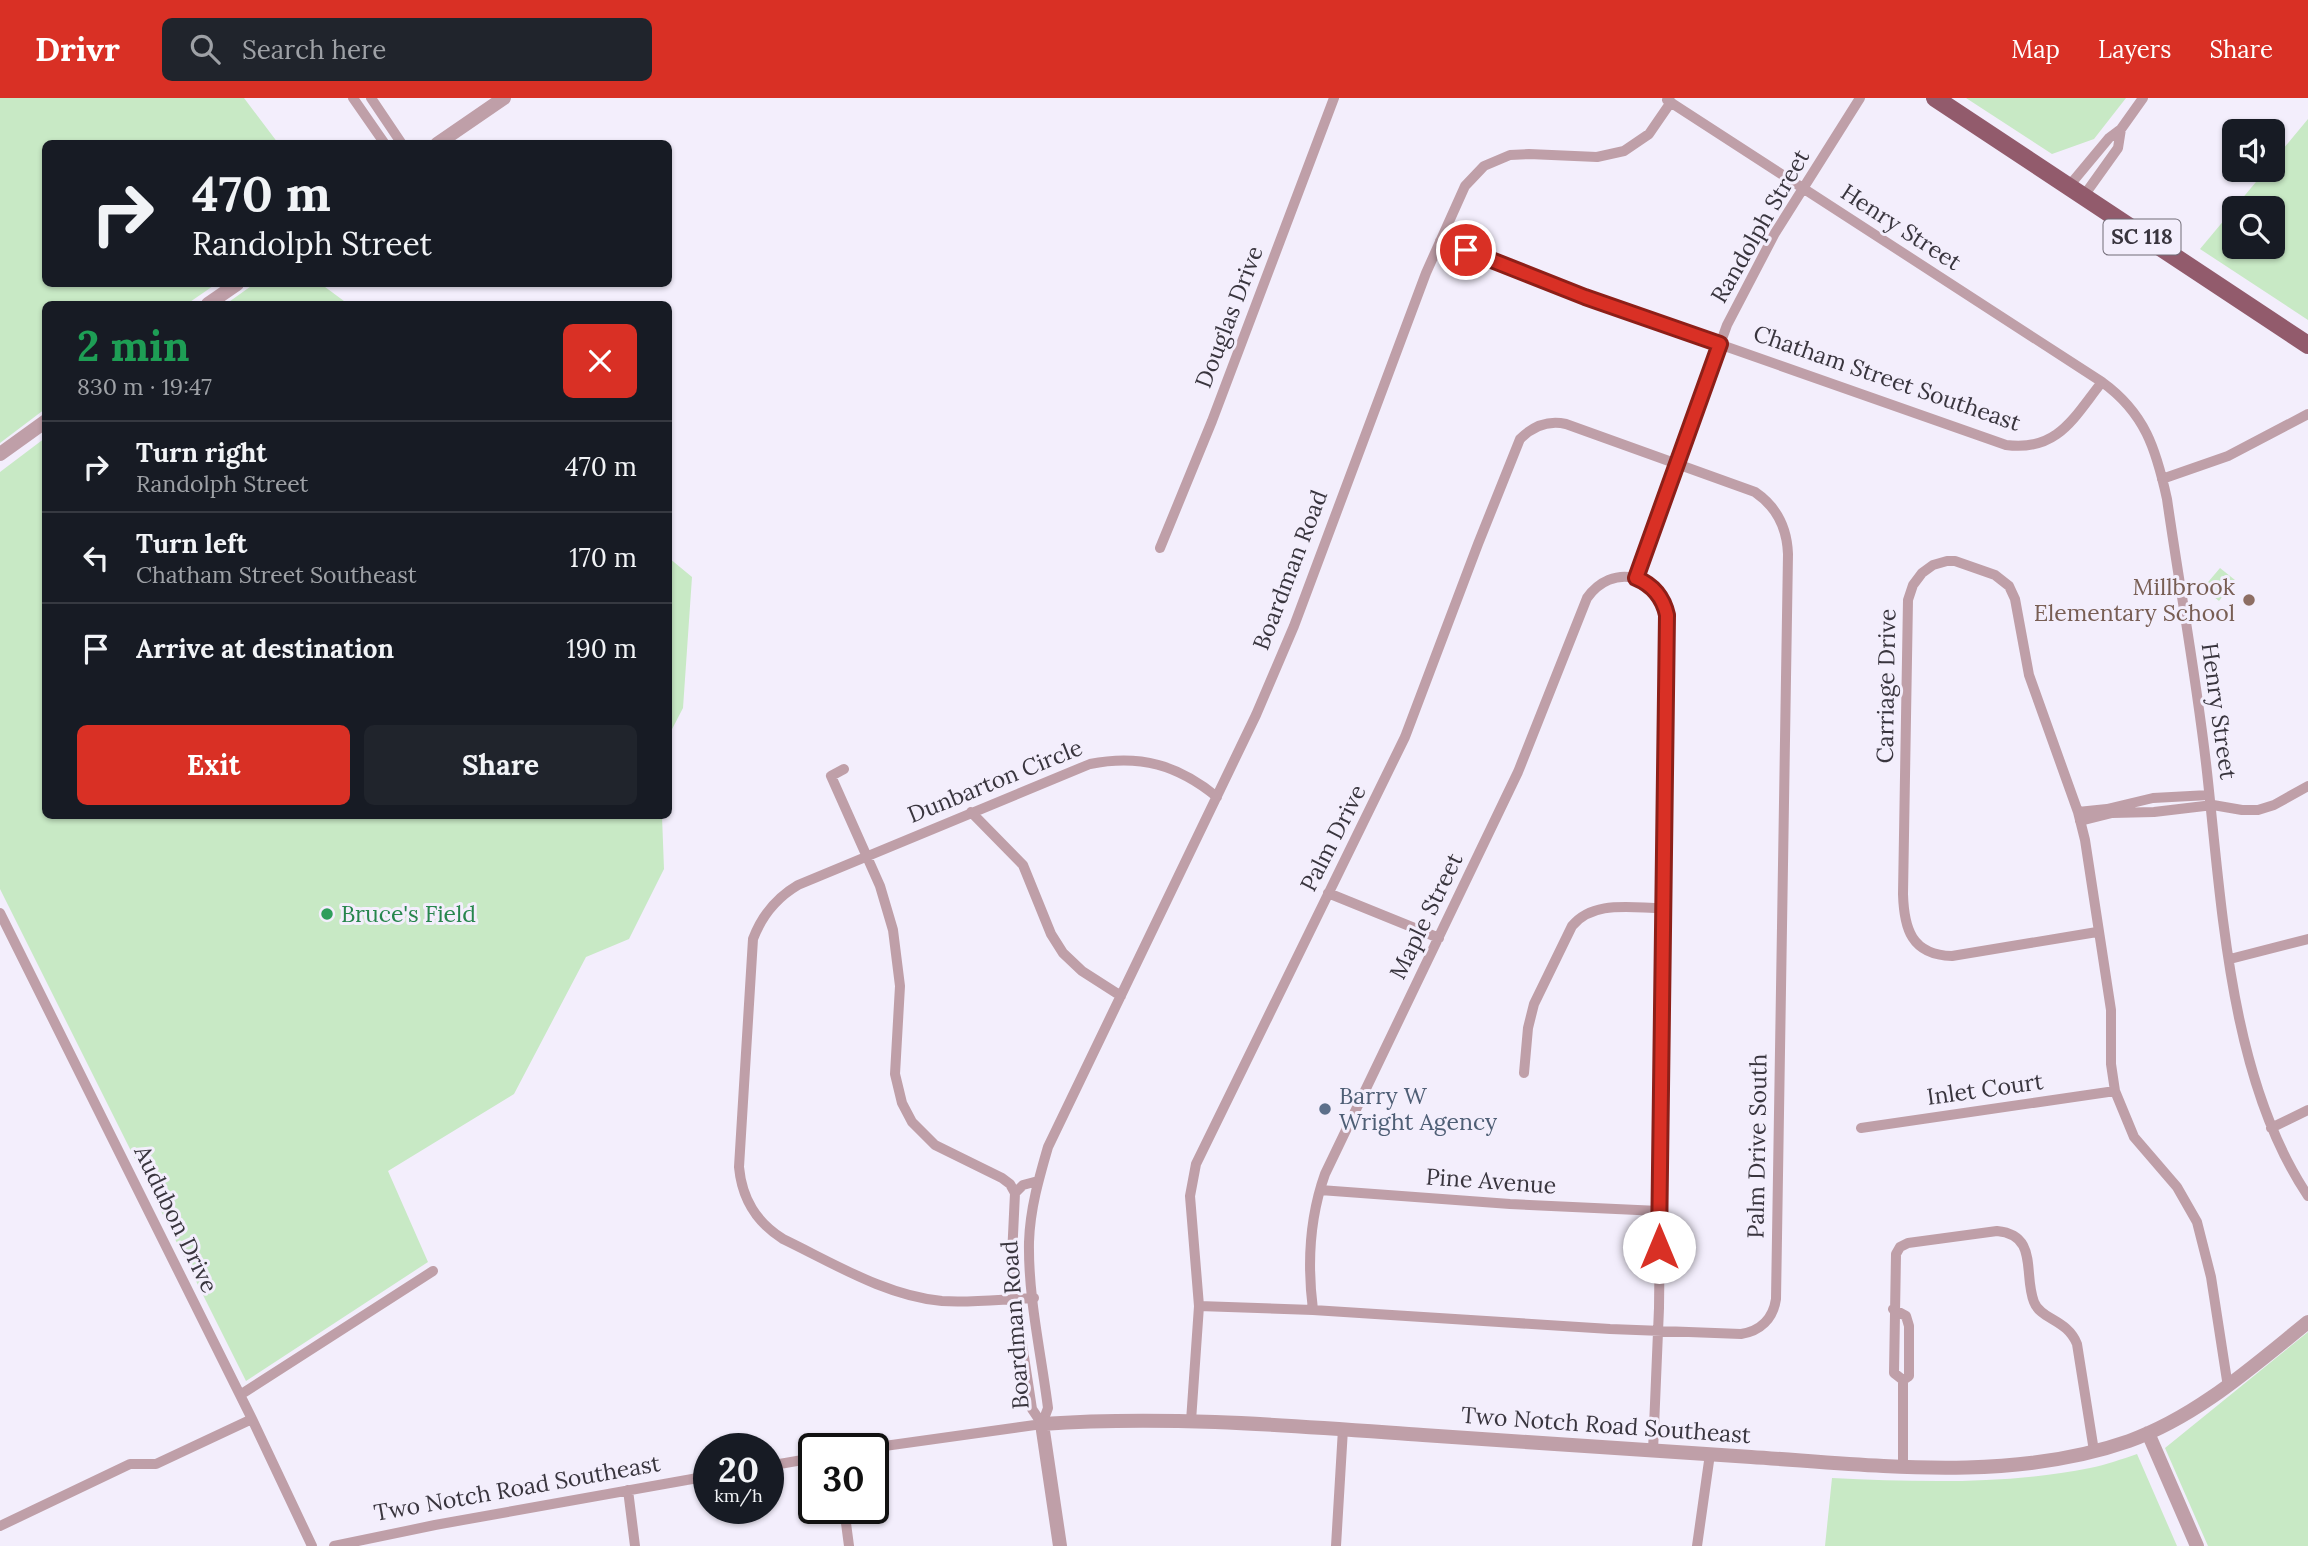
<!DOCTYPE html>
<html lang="en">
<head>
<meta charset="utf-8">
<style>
  :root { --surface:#171b24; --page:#20242c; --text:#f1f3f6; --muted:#9ea1a6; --line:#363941; --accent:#d93025 }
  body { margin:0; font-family:Lora,serif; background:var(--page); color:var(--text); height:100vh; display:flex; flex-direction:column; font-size:26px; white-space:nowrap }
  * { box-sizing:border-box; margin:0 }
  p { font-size:23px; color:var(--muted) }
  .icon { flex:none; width:38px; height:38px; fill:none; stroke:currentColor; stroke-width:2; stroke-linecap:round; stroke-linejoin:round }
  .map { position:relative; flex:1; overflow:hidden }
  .panel { position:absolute; left:42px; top:203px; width:630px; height:518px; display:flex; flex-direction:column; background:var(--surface); border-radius:10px; box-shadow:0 2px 5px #0004 }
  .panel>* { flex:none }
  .banner { position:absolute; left:42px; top:42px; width:630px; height:147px; border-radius:10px; box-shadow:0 2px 5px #0004; background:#171b24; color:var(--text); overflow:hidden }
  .buttons { position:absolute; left:2222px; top:21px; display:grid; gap:14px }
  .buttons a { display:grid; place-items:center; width:63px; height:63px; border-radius:10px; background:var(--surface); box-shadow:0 2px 5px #0004; font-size:35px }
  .speed { position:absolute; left:693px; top:1335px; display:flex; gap:14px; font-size:35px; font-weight:700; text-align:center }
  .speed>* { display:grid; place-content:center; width:91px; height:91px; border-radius:50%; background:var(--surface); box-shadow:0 2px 5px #0004; line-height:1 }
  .speed small { font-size:18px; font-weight:400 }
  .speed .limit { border:4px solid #111; border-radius:10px; background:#fff; color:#111 }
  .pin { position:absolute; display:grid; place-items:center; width:60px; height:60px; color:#fff; margin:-30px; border:4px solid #fff; border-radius:50%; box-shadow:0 2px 7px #0007 }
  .me { position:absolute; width:77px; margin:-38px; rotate:0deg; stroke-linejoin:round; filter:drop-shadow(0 0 5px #0008) }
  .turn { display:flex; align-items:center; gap:24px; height:147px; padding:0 35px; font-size:32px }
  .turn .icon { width:91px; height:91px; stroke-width:2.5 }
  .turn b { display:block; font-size:49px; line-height:60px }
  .round { display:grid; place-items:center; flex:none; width:74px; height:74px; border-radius:10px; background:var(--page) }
  .overview { display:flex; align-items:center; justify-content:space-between; height:119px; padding:0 35px }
  h1 { font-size:42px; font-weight:700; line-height:52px; color:#1e9e55 }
  .action { display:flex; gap:14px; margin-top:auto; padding:14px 35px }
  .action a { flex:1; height:80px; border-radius:10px; background:var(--accent); color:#fff; font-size:28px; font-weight:700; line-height:80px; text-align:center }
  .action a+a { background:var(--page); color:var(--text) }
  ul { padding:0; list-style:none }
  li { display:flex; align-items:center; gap:21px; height:91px; padding:0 35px; border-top:2px solid var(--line) }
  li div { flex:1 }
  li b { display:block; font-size:26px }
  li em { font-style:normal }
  header { display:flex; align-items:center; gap:42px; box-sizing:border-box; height:98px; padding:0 35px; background:var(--accent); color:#fff }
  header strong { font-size:33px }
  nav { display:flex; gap:38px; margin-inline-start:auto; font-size:24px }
  .search { width:490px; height:63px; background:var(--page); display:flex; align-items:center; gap:18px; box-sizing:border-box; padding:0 24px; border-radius:10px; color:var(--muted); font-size:26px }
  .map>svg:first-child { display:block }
  .green { fill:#c8e9c5; fill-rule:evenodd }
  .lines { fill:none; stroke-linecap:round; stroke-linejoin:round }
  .minor { stroke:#bf9fa8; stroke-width:10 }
  .tertiary { stroke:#bf9fa8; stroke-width:14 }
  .primary { stroke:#925b6c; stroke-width:18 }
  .route-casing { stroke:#8d1f18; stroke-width:18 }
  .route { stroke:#d93025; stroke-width:12 }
  .education-dot { fill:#8d6e63; stroke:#f3eefc; stroke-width:2.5 }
  .leisure-dot { fill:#2e9e5b; stroke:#f3eefc; stroke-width:2.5 }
  .service-dot { fill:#5c6f8a; stroke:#f3eefc; stroke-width:2.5 }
  .labels { text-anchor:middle; stroke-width:6; stroke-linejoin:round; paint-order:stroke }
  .shield { fill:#f3eefc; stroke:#716c77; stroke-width:2 }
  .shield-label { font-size:21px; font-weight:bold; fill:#39353e }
  .street-label { font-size:23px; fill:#39353e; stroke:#f3eefc }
  .education-label { font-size:23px; fill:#785e54; stroke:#f3eefc; text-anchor:end }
  .leisure-label { font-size:23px; fill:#27864d; stroke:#f3eefc; text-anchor:start }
  .service-label { font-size:23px; fill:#4e5e75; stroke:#f3eefc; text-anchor:start }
</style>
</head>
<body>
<header>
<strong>Drivr</strong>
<div class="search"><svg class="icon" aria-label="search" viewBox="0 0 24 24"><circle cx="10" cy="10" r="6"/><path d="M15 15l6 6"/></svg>Search here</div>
<nav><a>Map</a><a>Layers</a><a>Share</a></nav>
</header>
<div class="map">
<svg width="2308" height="1448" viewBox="0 0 2308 1448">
  <rect width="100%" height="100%" fill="#f3eefc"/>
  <path class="green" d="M 0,0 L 244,0 L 278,45 L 46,46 L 46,186 L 216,186 L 187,206 L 46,206 L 45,311 L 0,345 Z
    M 1966,0 L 2126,0 L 2094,41 L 2052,56 Z
    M 2308,21 L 2308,222 L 2200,151 L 2266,72 L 2273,72 L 2273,63 ZM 2273,110 L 2273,149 L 2235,149 L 2235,110 Z
    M 254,186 L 321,186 L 348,206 L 226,206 Z
    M 45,340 L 46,718 L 662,718 L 664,771 L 629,841 L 586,859 L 514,996 L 388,1073 L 428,1164 L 246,1283 L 0,791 L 0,374 Z
    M 669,460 L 692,479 L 683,610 L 669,637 Z
    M 2220,470 L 2235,482 L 2219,503 L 2203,490 Z
    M 2308,1234 L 2308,1448 L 2208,1448 L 2165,1350 Z
    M 2137,1356 L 2177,1448 L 1825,1448 L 1832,1380 C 1919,1384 2004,1387 2090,1370 C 2106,1367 2122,1361 2137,1356 Z"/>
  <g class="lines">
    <path class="minor" d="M 353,0 L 385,46
      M 371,0 L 402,46
      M 1667,2 L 2102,284 C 2145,315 2156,351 2167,401 C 2180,492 2197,583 2207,674 C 2222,810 2230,982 2308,1098
      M 2069,88 L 2109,40 L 2121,31 L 2143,0
      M 2083,99 L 2118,50 L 2121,31
      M 1440,143 L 1585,199 L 2006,347 C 2058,354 2074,319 2102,284
      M 2162,381 L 2228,358 L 2308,316
      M 1160,450 L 1212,323 L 1334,0
      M 1636,480 L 1727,227 L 1775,135 L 1860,0
      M 844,671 L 831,678 L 880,788 L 893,832 L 900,888 L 895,976 L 902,1005 L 912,1024 L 935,1047 L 1002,1080 L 1010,1086 L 1015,1095
      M 971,714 L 1023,767 L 1051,836 L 1063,855 L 1082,873 L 1121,898
      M 2078,714 L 2107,711 L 2153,700 L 2209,697
      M 2080,723 L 2112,715 L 2154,714 L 2213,707 L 2242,712 L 2258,712 L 2274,707 L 2308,688
      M 1328,795 L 1439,840
      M 0,815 L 252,1321 L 312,1448
      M 2097,834 L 1952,858 C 1911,857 1904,830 1903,796 L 1908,502 L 1913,487 L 1922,475 L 1933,467 L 1947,463 L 1955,463 L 1995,477 L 2009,488 L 2015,501 L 2029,577 L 2078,714 L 2085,742 L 2111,912 L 2111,966 L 2115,993 L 2134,1039 L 2177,1089 L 2197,1124 L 2211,1179 L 2228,1289
      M 2230,861 L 2308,841
      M 1524,975 L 1528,930 L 1534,906 L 1572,828 C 1593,802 1631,810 1662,810
      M 1861,1030 L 2115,993
      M 2271,1030 L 2308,1012
      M 1038,1083 L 1023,1087 L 1015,1095 L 1012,1158 L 1015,1200 L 1032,1311 L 1042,1326
      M 1320,1092 L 1510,1106 L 1659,1113
      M 1034,1200 C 1003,1201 972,1205 942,1203 C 886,1198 833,1165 783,1141 C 756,1124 742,1101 739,1069 L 753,841 C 762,817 776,800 798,787 L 1090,666 C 1140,656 1178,667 1217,699
      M 1893,1211 L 1906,1218 L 1909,1228 L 1909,1278 L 1903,1282
      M 1313,1212 C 1307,1165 1309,1121 1325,1076 L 1518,674 L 1587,500 C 1612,465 1658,475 1667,517 L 1659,1210 L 1653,1353
      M 240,1297 L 433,1173
      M 1191,1323 L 1199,1208 L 1190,1098 L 1196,1066 L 1405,639 L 1478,446 L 1520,341 C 1533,328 1548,322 1566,326 L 1755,394 C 1777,409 1787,429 1788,456 L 1776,1201 C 1773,1221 1760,1233 1741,1236 L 1610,1231 L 1313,1212 L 1199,1208
      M 1042,1326 L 1048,1310 C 1041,1255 1028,1199 1029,1144 C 1030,1111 1039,1080 1048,1049 L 1256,617 L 1294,528 L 1426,175 L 1465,88 L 1484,68 L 1510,57 L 1529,56 L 1597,59 L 1624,53 L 1649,36 L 1671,4
      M 863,1351 L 1042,1326
      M 1903,1367 L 1903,1282 L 1894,1275 L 1896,1156 L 1900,1149 L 1908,1145 L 1997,1133 C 2039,1137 2023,1176 2034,1204 C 2041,1222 2067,1221 2077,1246 L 2094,1353
      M 768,1368 L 814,1360
      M 628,1392 L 635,1448
      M 844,1410 L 849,1448
      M 0,1428 L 130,1366 L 156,1366 L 252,1321
      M 334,1448 L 435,1427 L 709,1378
      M 1336,1448 L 1343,1331
      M 1697,1448 L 1710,1356"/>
    <path class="tertiary" d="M 437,46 L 504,0
      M 208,206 L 237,186
      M 0,356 L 46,323
      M 2148,1335 L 2197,1448
      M 1060,1448 L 1042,1326 C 1169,1317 1296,1328 1423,1337 C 1532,1345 1641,1352 1751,1359 C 1874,1367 2009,1385 2129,1343 C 2198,1318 2252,1269 2308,1224"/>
    <path class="primary" d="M 1935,0 L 2308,247"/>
  </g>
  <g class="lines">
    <g class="route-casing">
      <path id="route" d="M 1466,152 L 1585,199 L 1720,246 L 1636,480 C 1653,487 1663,499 1667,517 L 1659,1149"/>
    </g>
    <use href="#route" class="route"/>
  </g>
  <circle class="education-dot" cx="2249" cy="502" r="7"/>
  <circle class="leisure-dot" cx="327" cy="816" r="7"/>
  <circle class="service-dot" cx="1325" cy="1011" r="7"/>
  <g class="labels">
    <rect class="shield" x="2103.5" y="121.5" width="77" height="35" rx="5"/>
    <g class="shield-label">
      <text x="2142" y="146">SC 118</text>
    </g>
    <g class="street-label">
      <text transform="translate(1760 128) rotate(-60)" y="8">Randolph Street</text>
      <text transform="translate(1901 129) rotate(33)" y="8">Henry Street</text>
      <text transform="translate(1229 219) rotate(-69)" y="8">Douglas Drive</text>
      <text transform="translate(1887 280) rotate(19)" y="8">Chatham Street Southeast</text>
      <text transform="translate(1290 472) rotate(-69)" y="8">Boardman Road</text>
      <text transform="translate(1886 588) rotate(-89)" y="8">Carriage Drive</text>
      <text transform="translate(2219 613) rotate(82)" y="8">Henry Street</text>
      <text transform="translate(995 683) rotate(-22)" y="8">Dunbarton Circle</text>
      <text transform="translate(1333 740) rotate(-63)" y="8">Palm Drive</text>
      <text transform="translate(1426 818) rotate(-64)" y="8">Maple Street</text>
      <text transform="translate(1985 991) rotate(-8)" y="8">Inlet Court</text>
      <text transform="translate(1757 1048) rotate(-89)" y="8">Palm Drive South</text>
      <text transform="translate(1491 1083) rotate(4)" y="8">Pine Avenue</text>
      <text transform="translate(176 1121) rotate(64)" y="8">Audubon Drive</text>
      <text transform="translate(1015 1227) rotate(-94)" y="8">Boardman Road</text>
      <text transform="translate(1606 1327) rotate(4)" y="8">Two Notch Road Southeast</text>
      <text transform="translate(517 1390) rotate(-10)" y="8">Two Notch Road Southeast</text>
    </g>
    <g class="education-label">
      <text x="2235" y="497">Millbrook<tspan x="2235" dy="26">Elementary School</tspan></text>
    </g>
    <g class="leisure-label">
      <text x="341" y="824">Bruce's Field</text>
    </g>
    <g class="service-label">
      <text x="1339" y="1006">Barry W<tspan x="1339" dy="26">Wright Agency</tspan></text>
    </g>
  </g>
</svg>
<div class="buttons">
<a><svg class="icon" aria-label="sound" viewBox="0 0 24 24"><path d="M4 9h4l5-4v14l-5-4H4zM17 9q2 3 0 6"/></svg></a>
<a><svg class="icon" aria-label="search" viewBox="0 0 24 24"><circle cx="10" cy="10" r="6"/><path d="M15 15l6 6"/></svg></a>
</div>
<div class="speed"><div>20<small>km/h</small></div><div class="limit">30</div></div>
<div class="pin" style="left:1466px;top:152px;background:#d93025"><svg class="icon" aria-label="arrive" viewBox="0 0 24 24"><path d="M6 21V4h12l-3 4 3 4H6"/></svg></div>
<svg class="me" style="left:1659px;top:1149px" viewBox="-20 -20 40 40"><circle r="19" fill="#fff"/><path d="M0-13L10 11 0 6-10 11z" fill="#d93025"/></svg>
<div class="banner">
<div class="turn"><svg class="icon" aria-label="right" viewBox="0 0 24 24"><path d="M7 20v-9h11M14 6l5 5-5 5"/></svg><div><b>470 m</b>Randolph Street</div></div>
</div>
<section class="panel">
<div class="overview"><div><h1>2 min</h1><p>830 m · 19:47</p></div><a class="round" style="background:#d93025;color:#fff"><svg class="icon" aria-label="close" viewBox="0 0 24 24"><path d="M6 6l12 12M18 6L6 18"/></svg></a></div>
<ul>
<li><svg class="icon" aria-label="right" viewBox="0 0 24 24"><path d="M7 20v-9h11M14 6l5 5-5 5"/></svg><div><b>Turn right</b><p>Randolph Street</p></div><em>470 m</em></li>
<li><svg class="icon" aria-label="left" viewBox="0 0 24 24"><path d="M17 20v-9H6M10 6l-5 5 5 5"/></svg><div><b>Turn left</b><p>Chatham Street Southeast</p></div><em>170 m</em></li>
<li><svg class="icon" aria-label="arrive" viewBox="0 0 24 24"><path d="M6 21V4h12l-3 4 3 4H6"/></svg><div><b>Arrive at destination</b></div><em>190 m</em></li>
</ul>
<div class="action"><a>Exit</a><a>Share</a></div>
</section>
</div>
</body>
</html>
